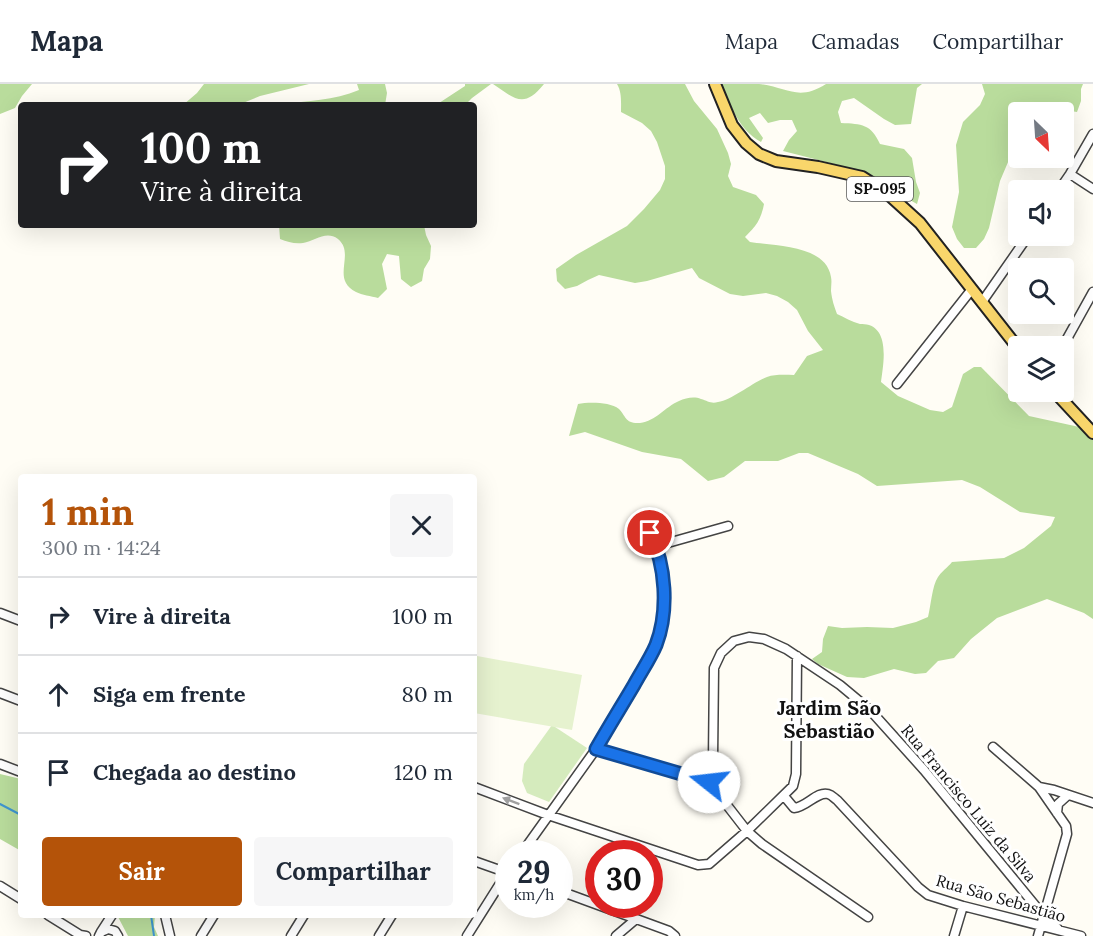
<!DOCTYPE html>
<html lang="pt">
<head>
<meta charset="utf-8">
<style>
  :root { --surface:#fff; --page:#f6f6f7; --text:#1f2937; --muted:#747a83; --line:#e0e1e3; --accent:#b45309 }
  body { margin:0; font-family:Lora,serif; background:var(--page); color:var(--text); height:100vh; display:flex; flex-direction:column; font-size:22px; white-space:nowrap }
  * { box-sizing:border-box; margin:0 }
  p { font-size:20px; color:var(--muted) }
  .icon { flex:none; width:33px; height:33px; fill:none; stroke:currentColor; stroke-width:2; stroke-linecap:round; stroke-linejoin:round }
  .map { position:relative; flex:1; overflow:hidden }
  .drawer { position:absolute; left:18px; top:390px; width:459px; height:444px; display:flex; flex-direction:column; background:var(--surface); border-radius:6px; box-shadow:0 6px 24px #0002 }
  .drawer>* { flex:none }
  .top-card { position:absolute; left:18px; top:18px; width:459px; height:126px; border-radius:6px; box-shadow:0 6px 24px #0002; background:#202124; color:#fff; overflow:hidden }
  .needle { width:39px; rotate:155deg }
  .controls { position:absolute; left:1008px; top:18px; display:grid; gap:12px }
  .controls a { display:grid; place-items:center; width:66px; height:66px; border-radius:6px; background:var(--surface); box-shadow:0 6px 24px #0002; font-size:30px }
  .speed { position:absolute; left:495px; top:756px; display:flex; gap:12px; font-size:30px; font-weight:700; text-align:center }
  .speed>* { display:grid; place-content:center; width:78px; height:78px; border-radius:50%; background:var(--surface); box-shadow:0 6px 24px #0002; line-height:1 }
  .speed small { font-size:15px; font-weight:400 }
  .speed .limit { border:9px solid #d22; background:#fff; color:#111 }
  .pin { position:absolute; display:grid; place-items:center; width:51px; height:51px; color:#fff; margin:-26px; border:3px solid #fff; border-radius:50%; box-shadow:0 2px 6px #0007 }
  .me { position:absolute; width:66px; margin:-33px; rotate:286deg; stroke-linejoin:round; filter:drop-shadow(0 0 4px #0008) }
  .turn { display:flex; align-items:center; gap:21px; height:126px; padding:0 24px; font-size:27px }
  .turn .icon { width:78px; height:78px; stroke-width:2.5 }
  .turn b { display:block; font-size:42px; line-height:51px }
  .round { display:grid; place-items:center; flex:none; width:63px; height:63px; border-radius:6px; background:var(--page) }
  .summary { display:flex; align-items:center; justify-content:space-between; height:102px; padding:0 24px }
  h1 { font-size:36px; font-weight:800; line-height:45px; color:var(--accent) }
  .button { display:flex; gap:12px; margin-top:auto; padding:12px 24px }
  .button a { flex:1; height:69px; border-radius:6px; background:var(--accent); color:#fff; font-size:24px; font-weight:800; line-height:69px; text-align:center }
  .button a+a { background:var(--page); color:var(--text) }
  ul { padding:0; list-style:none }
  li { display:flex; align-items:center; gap:18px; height:78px; padding:0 24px; border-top:2px solid var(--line) }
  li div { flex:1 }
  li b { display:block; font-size:22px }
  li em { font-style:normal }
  header { display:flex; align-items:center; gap:36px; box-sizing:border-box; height:84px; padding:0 30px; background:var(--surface); border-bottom:2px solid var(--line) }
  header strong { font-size:28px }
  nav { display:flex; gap:33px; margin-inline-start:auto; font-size:21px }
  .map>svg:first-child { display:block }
  .green { fill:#d5ebbd }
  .forest { fill:#b9dc9c }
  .pitch { fill:#e6f2cf }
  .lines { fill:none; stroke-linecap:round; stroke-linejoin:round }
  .stream { stroke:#3f96cf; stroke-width:2 }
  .minor-casing { stroke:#444; stroke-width:11 }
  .major-casing { stroke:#222; stroke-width:14 }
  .minor { stroke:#fff; stroke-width:8 }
  .major { stroke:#f9d66b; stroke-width:10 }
  .oneway { fill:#a0a0a0 }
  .route-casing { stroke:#114b97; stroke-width:15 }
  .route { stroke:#1a73e8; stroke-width:10 }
  .labels { text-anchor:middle; stroke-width:6; stroke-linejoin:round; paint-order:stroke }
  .shield { fill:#fff; stroke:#585858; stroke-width:1.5 }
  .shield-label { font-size:15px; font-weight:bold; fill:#111 }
  .street-label { font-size:16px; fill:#111; stroke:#fff }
  .quarter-label { font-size:20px; font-weight:bold; fill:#111; stroke:#fff }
</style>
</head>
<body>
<header>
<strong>Mapa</strong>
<nav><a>Mapa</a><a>Camadas</a><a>Compartilhar</a></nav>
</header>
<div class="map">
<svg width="1093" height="852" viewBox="0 0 1093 852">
  <rect width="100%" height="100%" fill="#fffdf5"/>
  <path class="green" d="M 552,641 L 587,664 L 549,718 L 527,709 L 522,697 L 524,680 Z"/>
  <path class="forest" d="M 0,0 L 32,0 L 22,12 L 15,24 L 0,30 Z
    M 204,0 L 309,0 L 260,12 L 238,21 L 183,21 L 197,9 Z
    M 357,0 L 385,0 L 387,9 L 385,21 L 282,21 C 307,16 334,17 359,6 Z
    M 465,0 L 491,0 L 472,14 L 465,21 L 436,21 L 465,2 Z
    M 493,0 L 544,0 C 524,25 515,15 493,0 Z
    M 617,0 L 685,0 L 694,17 L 717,45 L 728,69 L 731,80 L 728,92 L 733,103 L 756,111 L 764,120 C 761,136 756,142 745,153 L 750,158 C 776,162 826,161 831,193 C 832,198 831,202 831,207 C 832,216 834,222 837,230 C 844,233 852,238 860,240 C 863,240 866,240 869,241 C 890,248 883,282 881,298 L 898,312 L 930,326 L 943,328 L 952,323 L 963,290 L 974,283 L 981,283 L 1029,332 L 1093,346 L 1093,535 L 1084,529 L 1047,515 L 997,534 L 971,555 L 954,574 L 938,577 L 926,589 L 915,590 L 894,585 L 864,594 L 847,593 L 818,580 L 812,575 L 822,568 L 823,555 L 828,542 L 842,544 L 867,543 L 893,544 L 916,538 L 928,533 C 931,521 932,502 938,493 C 941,488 948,483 952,478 L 1004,474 L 1024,464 L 1051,442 L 1055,433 L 1020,428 L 980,403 L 962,396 L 877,402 L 858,390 L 808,369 L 799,369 L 778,377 L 745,377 L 724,393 L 708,397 L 681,375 L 642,368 L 585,348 L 569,352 L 578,320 C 589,318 610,318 619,325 C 626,332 625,340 640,339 C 656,337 665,323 679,317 C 686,314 694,312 701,315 C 708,317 711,320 718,318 C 732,316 753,298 767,293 C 775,290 786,291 794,291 L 807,272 L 823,266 L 808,247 L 797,226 L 788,218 L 777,212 L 766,209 L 743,212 L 730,210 L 699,194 L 692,184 L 647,197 L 635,199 L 599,191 L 588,196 L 577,202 L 565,205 L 557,197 L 556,185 L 576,171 L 627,142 L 644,125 L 660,106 L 665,95 L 665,82 L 657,58 L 651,47 L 642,39 L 621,28 C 621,19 622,8 617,0 Z
    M 721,0 C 734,0 747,0 759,0 C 787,3 798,18 826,0 L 922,0 L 917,4 L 911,40 L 895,41 L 884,35 L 854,14 L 842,17 L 838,28 L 841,39 C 862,40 871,40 880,60 L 904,65 L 912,74 L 916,98 L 920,109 L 917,120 L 876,97 L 842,82 L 783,67 L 789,56 L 797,47 L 792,36 L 780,36 L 768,39 L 760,29 L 749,34 L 763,54 L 761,58 C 738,45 732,23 721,0 Z
    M 982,0 L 1083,0 L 1081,5 L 1081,17 L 1077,28 C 1064,26 1049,21 1038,28 L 1018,28 L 1018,57 L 1014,64 L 1000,97 L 989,144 L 984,155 L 976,164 L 964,164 L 957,155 L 952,143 L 959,108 L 956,61 L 963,38 L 980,21 L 985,10 Z
    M 279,141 L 424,141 L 426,151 L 431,162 L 430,175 L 424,185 L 422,197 L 411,203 L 401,195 L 399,172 L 387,170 L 382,180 L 387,205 L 378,214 C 371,212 362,211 356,208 C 330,195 356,170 338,155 C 326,146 315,157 303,159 C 294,160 288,158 280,155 Z
    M 0,690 L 21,695 L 21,767 L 0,755 Z
    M 117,831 L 155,831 L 154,843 L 158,852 L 128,852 Z"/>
  <path class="pitch" d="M 477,572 L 582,591 L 572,646 L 474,629 L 474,590 Z"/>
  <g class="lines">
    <path class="stream" d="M 0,720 L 21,731
      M 151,831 L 154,852"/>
    <g class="minor-casing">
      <path id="minor" d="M 1070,90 L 1093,105
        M 1059,106 L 1070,90 L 1093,50
        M 982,218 L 1028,152
        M 1063,262 L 1093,208
        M 897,300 L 972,205
        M 657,462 L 728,442
        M 0,529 L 21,537
        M 0,609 L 21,617
        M 993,663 L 1039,703
        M 596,665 L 709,698
        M 0,680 L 21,688
        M 709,698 L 713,675 L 714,584 L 721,569 L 734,557 L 749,553 L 764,555 L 786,565 L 840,601 L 870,626 L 924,686 L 1043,831 L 1058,845
        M 709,698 L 747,747 L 762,760 L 868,833
        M 474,703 L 548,731 L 698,781 L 709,780 L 747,747 L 793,702 L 796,690 L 797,572
        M 784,712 L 794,724 C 807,723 817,707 828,710 C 832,711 834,714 837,716 L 918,803 L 928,811 L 963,822 L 1081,852
        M 1057,729 L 1058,720 L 1068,711
        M 521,770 L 596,665 L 647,580 L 656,560 L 663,536 L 664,495 L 657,462 L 643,435
        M 474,777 L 508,789
        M 0,802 L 21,815
        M 560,807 L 669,847 L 675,852
        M 48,831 L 80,851 L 86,852
        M 165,831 L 170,852
        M 101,848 L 112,831
        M 99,852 L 101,848 L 108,845 L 115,847 L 118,852
        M 201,852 L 214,831
        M 291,852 L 304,831
        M 379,852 L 392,831
        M 467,852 L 508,787
        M 616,852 L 636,835
        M 954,852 L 963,822
        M 1038,852 L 1067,750 L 1066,742 L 1039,703 L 1054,706 L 1093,719"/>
    </g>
    <g class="major-casing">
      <path id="major" d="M 715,0 L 732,41 L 746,59 L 759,70 L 776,77 L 818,83 L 862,93 L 887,109 L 920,139 L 1018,264
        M 1055,308 L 1093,349"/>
    </g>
    <use href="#minor" class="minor"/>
    <use href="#major" class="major"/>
  </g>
  <defs><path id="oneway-solid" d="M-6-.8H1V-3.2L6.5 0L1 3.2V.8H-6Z" transform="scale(1.5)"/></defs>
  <use class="oneway" href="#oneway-solid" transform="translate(511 717) rotate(-159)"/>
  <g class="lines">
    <g class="route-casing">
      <path id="route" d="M 650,449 C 666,481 669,527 656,561 C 650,575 641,588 634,601 C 621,623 608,644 596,665 L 709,698"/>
    </g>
    <use href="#route" class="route"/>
  </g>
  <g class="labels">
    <rect class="shield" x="847" y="93" width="66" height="24" rx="4.5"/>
    <g class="shield-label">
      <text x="880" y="110">SP-095</text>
    </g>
    <g class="street-label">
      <text transform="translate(969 719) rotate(50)" y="6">Rua Francisco Luiz da Silva</text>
      <text transform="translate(1001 814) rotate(16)" y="6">Rua São Sebastião</text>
    </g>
    <g class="quarter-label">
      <text x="829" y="631">Jardim São<tspan x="829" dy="23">Sebastião</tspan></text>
    </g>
  </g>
</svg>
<div class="controls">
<a><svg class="needle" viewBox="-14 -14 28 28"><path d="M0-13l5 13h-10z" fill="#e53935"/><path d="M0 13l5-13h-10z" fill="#747a83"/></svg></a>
<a><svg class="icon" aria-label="sound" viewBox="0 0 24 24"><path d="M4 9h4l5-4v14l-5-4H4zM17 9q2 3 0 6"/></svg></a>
<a><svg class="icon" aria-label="search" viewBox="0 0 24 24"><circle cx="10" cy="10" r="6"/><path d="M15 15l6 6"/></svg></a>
<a><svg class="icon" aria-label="layers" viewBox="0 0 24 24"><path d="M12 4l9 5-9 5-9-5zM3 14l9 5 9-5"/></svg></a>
</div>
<div class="speed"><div>29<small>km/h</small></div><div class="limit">30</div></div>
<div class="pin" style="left:650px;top:449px;background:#d93025"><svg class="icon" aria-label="arrive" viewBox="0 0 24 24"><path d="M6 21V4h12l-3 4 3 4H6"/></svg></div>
<svg class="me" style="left:709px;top:698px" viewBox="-20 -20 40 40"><circle r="19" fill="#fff"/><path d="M0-13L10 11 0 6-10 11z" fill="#1a73e8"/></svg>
<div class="top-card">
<div class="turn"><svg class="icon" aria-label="right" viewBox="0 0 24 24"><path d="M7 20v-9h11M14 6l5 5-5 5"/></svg><div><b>100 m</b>Vire à direita</div></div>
</div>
<section class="drawer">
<div class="summary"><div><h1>1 min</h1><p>300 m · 14:24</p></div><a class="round"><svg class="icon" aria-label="close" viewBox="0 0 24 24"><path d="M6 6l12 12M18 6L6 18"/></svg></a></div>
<ul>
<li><svg class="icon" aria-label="right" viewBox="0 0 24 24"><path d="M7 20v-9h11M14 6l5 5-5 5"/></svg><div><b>Vire à direita</b></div><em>100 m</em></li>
<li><svg class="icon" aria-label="ahead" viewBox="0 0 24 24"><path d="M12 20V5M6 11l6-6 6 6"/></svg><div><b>Siga em frente</b></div><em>80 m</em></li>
<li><svg class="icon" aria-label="arrive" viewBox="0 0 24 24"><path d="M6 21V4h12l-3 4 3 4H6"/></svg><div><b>Chegada ao destino</b></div><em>120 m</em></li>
</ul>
<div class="button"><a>Sair</a><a>Compartilhar</a></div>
</section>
</div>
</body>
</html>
